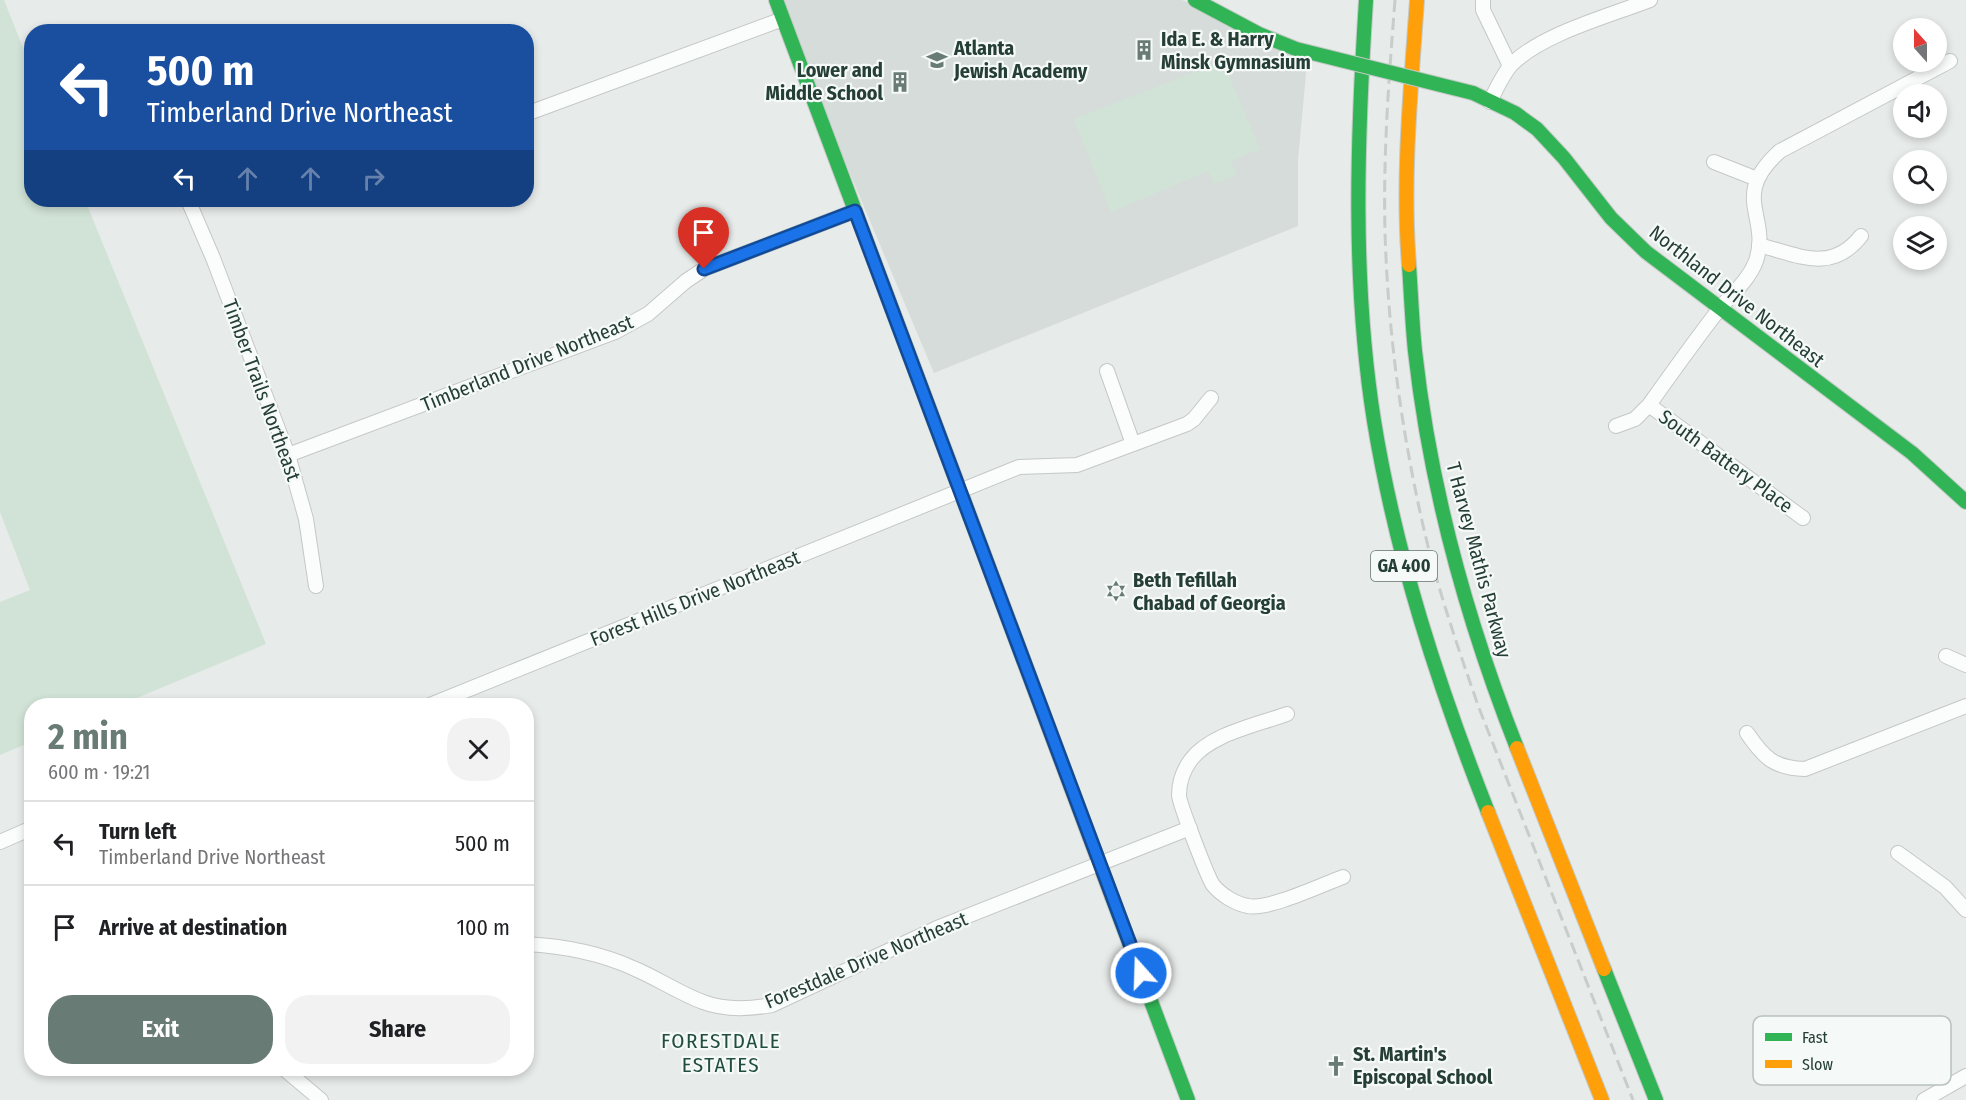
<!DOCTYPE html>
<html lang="en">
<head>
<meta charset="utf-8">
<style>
  :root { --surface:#fff; --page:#f2f2f2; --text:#202124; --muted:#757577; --line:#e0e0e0; --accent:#697b75 }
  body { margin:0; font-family:"Fira Sans Condensed",sans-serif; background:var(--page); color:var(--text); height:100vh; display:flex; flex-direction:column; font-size:22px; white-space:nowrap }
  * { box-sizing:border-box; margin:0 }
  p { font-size:20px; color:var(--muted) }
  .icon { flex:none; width:33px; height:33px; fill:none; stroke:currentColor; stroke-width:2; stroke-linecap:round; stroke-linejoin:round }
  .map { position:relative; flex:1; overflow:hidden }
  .panel { position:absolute; left:24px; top:698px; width:510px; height:378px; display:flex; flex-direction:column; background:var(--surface); border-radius:24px; box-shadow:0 3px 9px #0003 }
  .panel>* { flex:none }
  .hud { position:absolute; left:24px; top:24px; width:510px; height:183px; border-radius:24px; box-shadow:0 3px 9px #0003; background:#1a4fa0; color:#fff; overflow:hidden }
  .needle { width:39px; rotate:339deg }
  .fabs { position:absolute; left:1893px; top:18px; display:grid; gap:12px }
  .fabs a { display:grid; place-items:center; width:54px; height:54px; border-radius:50%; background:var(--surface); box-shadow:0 3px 9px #0003; font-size:30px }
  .pin { position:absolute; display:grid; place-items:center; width:51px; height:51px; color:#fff; margin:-62px -26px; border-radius:50% 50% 50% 0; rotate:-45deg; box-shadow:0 0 6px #0007 }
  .pin .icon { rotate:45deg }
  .me { position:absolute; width:66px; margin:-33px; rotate:340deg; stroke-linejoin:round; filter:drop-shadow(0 0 4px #0008) }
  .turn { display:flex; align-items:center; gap:21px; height:126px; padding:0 24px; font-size:27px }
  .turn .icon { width:78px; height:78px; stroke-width:2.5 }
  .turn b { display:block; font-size:42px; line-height:51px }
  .lanes { display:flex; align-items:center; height:57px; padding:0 24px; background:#0003; justify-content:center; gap:30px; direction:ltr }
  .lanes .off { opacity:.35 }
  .round { display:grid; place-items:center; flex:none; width:63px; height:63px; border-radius:24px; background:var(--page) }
  .headline { display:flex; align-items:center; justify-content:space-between; height:102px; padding:0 24px }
  h1 { font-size:36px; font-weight:700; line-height:45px; color:var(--accent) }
  .button { display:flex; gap:12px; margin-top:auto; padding:12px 24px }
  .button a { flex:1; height:69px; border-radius:24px; background:var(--accent); color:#fff; font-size:24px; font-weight:700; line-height:69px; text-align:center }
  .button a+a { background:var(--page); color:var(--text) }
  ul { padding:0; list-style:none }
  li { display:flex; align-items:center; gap:18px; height:84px; padding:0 24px; border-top:2px solid var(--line) }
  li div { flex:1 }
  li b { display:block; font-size:22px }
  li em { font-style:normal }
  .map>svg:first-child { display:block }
  .built { fill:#d5dcd9 }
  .green { fill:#d1e3d6 }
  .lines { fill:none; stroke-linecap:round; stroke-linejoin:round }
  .street-casing { stroke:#c4c8c6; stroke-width:16 }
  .fast-casing { stroke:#c3c9c6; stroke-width:16 }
  .slow-casing { stroke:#c3c9c6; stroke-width:16 }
  .street { stroke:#fbfcfc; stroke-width:14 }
  .fast { stroke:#30b455; stroke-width:14 }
  .slow { stroke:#ff9f0a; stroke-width:14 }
  .rail { stroke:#c8ccca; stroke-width:3; stroke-dasharray:12 6; stroke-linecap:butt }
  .fast-bridge-casing { stroke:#c3c9c6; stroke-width:16; stroke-linecap:butt }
  .fast-bridge { stroke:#30b455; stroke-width:14 }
  .route-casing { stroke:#114b97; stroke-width:15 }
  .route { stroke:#1a73e8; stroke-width:10 }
  .labels { text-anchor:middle; stroke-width:4.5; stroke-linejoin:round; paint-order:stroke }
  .shield { fill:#f5f9f7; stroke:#637670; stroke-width:1.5 }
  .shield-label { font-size:18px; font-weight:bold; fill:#253e36 }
  .poi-label { font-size:20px; font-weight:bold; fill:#253e36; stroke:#f5f9f7; text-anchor:start }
  .street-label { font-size:20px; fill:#253e36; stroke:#f5f9f7 }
  .neighbourhood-label { font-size:21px; letter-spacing:1.5px; fill:#224e41; stroke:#f5f9f7 }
  .key { fill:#f5f9f7; stroke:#b7c1bd; stroke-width:1.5 }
  .key-label { font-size:16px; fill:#253e36 }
</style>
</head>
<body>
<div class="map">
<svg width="1966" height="1100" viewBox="0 0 1966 1100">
  <rect width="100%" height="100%" fill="#e7ebe9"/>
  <path class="built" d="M 777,0 L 1182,0 L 1296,49 L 1306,73 L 1298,160 L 1298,226 L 934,373 Z"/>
  <path class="green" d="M 0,0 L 4,0 L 31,68 L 32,200 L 85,200 L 266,644 L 120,705 L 32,705 L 31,742 L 0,755 L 0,602 L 30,590 L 0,512 Z
    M 1223,61 L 1260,149 L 1231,161 L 1237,175 L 1214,184 L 1208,171 L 1111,212 L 1074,119 Z"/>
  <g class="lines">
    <g class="street-casing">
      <path id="street" d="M 1483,0 L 1483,10 L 1510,66
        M 1490,102 C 1496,89 1502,76 1511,65 C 1541,34 1609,16 1650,0
        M 526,114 L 783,19
        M 1714,162 L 1757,179
        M 188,200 L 213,258 L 288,455 L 306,519 L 316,586
        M 1759,245 C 1798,255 1831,274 1861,236
        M 1107,371 L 1133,444
        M 1649,405 L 1803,518
        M 1616,426 L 1635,419 L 1649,405 C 1671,374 1694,342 1717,312 C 1730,295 1748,282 1756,261 C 1771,215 1729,197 1780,151 L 1950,61
        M 288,455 L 615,332 L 648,314 L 686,281 L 704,269 L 855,211
        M 1946,656 L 1966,665
        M 430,705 L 1019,467 L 1077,465 L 1187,424 L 1194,419 L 1211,398
        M 1287,714 C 1257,725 1209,734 1190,761 C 1183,771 1179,783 1179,795 C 1179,803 1208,878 1213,885 C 1221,895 1236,904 1248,906 C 1269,910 1321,885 1343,877
        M 1747,733 C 1764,758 1774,768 1805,769 L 1966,706
        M 0,842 L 32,828
        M 1898,853 L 1945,887 L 1966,910
        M 526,944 C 563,946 600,953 633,968 C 657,978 679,993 703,1002 C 724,1010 750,1009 772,1005 L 937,928 L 1190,828
        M 283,1068 L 321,1100
        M 1924,1100 L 1966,1076"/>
    </g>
    <g class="fast-casing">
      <path id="fast" d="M 776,0 L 982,549
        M 1195,0 L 1259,34 L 1296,49
        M 1366,0 C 1357,140 1352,282 1374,421 C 1396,556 1438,685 1488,812
        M 1473,93 L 1515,113 L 1537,129 L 1564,158 L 1611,218 L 1646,252 L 1912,453 L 1966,502
        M 1409,265 C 1411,293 1412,322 1415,351 C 1430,487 1467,621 1517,748
        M 1112,897 L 1188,1100
        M 1604,969 L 1656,1100"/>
    </g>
    <g class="slow-casing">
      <path id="slow" d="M 1409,265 C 1402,177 1411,88 1417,0
        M 982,549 L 1112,897
        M 1517,748 L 1604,969
        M 1488,812 L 1602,1100"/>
    </g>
    <use href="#street" class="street"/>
    <use href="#fast" class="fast"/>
    <use href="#slow" class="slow"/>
    <path class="rail" d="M 1395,0 C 1389,77 1383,154 1385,232 C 1388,334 1402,435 1425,534 C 1439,593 1459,651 1479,708 L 1633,1100"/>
    <g class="fast-bridge-casing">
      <path id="fast-bridge" d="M 1296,49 L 1473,93"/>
    </g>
    <use href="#fast-bridge" class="fast-bridge"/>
  </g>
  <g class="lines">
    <g class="route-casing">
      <path id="route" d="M 704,269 L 855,211 L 1141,973"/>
    </g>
    <use href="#route" class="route"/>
  </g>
  <defs>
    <g id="building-bare" transform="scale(1.62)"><path d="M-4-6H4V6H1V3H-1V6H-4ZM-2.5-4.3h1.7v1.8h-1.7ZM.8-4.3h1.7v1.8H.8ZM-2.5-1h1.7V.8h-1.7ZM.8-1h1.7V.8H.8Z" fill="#697b75" stroke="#f5f9f7" stroke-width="2.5" paint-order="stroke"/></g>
    <g id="school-bare" transform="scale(1.62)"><path d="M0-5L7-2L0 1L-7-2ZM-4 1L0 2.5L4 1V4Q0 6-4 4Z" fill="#697b75" stroke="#f5f9f7" stroke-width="2.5" paint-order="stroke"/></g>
    <g id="synagogue-bare" transform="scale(1.62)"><path d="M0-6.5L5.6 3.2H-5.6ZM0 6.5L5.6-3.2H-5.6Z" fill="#697b75" stroke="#f5f9f7" stroke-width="2.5" paint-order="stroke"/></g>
    <g id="church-bare" transform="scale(1.62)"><path d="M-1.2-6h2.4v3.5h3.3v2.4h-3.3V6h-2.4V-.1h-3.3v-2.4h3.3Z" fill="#697b75" stroke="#f5f9f7" stroke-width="2.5" paint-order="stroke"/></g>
  </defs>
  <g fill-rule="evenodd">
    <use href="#building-bare" x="1144" y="50"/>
    <use href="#school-bare" x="937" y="60"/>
    <use href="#building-bare" x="900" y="82"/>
    <use href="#synagogue-bare" x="1116" y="591"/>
    <use href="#church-bare" x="1336" y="1066"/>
  </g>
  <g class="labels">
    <rect class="shield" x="1371" y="551" width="66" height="30" rx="4.5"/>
    <g class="shield-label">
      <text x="1404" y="572">GA 400</text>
    </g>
    <g class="poi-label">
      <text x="1161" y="46">Ida E. &amp; Harry<tspan x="1161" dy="23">Minsk Gymnasium</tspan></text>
      <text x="954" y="55">Atlanta<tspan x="954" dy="23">Jewish Academy</tspan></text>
      <text x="883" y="77" text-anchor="end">Lower and<tspan x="883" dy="23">Middle School</tspan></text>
      <text x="1133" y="587">Beth Tefillah<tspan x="1133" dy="23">Chabad of Georgia</tspan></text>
      <text x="1353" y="1061">St. Martin's<tspan x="1353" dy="23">Episcopal School</tspan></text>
    </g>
    <g class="street-label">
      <text transform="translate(1737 296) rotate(38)" y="7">Northland Drive Northeast</text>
      <text transform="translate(527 363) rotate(-22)" y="7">Timberland Drive Northeast</text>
      <text transform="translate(262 390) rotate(70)" y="7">Timber Trails Northeast</text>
      <text transform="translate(1726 461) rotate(36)" y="7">South Battery Place</text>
      <text transform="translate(1479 560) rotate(75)" y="7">T Harvey Mathis Parkway</text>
      <text transform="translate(695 598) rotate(-22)" y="7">Forest Hills Drive Northeast</text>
      <text transform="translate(866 960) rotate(-23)" y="7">Forestdale Drive Northeast</text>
    </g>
    <g class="neighbourhood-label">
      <text x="721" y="1048">FORESTDALE<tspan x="721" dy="24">ESTATES</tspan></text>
    </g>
  </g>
  <rect x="1753" y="1016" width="198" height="69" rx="9" class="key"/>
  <rect x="1765" y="1033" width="27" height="8" fill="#30b455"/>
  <rect x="1765" y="1060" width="27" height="8" fill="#ff9f0a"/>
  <g class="key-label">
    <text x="1802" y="1043">Fast</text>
    <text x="1802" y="1070">Slow</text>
  </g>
</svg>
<div class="fabs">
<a><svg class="needle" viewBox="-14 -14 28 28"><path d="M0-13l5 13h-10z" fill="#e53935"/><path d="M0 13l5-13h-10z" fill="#757577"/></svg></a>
<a><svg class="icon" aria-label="sound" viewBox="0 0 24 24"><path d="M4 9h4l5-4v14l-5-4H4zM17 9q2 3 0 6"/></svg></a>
<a><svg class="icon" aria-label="search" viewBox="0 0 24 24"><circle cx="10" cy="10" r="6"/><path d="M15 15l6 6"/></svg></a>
<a><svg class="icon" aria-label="layers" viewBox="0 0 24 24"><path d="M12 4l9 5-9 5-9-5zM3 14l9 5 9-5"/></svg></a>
</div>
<div class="pin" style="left:704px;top:269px;background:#d93025"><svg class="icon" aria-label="arrive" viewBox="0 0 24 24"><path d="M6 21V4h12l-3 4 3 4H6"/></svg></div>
<svg class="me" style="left:1141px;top:973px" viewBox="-20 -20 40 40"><circle r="17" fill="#1a73e8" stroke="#fff" stroke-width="3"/><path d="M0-11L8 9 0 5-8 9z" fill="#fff"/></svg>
<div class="hud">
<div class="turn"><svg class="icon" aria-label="left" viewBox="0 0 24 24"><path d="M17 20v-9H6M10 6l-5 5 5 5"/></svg><div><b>500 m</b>Timberland Drive Northeast</div></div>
<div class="lanes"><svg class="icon" aria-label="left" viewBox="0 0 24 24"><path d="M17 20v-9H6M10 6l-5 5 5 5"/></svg><svg class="icon off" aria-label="ahead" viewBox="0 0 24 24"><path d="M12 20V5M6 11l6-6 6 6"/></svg><svg class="icon off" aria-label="ahead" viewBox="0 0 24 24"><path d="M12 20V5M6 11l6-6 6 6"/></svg><svg class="icon off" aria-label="right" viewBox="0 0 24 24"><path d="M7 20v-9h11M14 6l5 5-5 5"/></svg></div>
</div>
<section class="panel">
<div class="headline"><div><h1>2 min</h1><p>600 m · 19:21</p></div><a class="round"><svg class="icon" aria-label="close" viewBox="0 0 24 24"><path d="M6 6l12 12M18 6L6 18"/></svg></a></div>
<ul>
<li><svg class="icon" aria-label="left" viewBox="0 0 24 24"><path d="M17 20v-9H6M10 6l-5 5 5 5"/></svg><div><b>Turn left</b><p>Timberland Drive Northeast</p></div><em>500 m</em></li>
<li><svg class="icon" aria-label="arrive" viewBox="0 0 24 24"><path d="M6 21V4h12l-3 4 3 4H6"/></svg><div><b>Arrive at destination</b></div><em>100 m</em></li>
</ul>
<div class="button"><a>Exit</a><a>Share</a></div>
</section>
</div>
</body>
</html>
